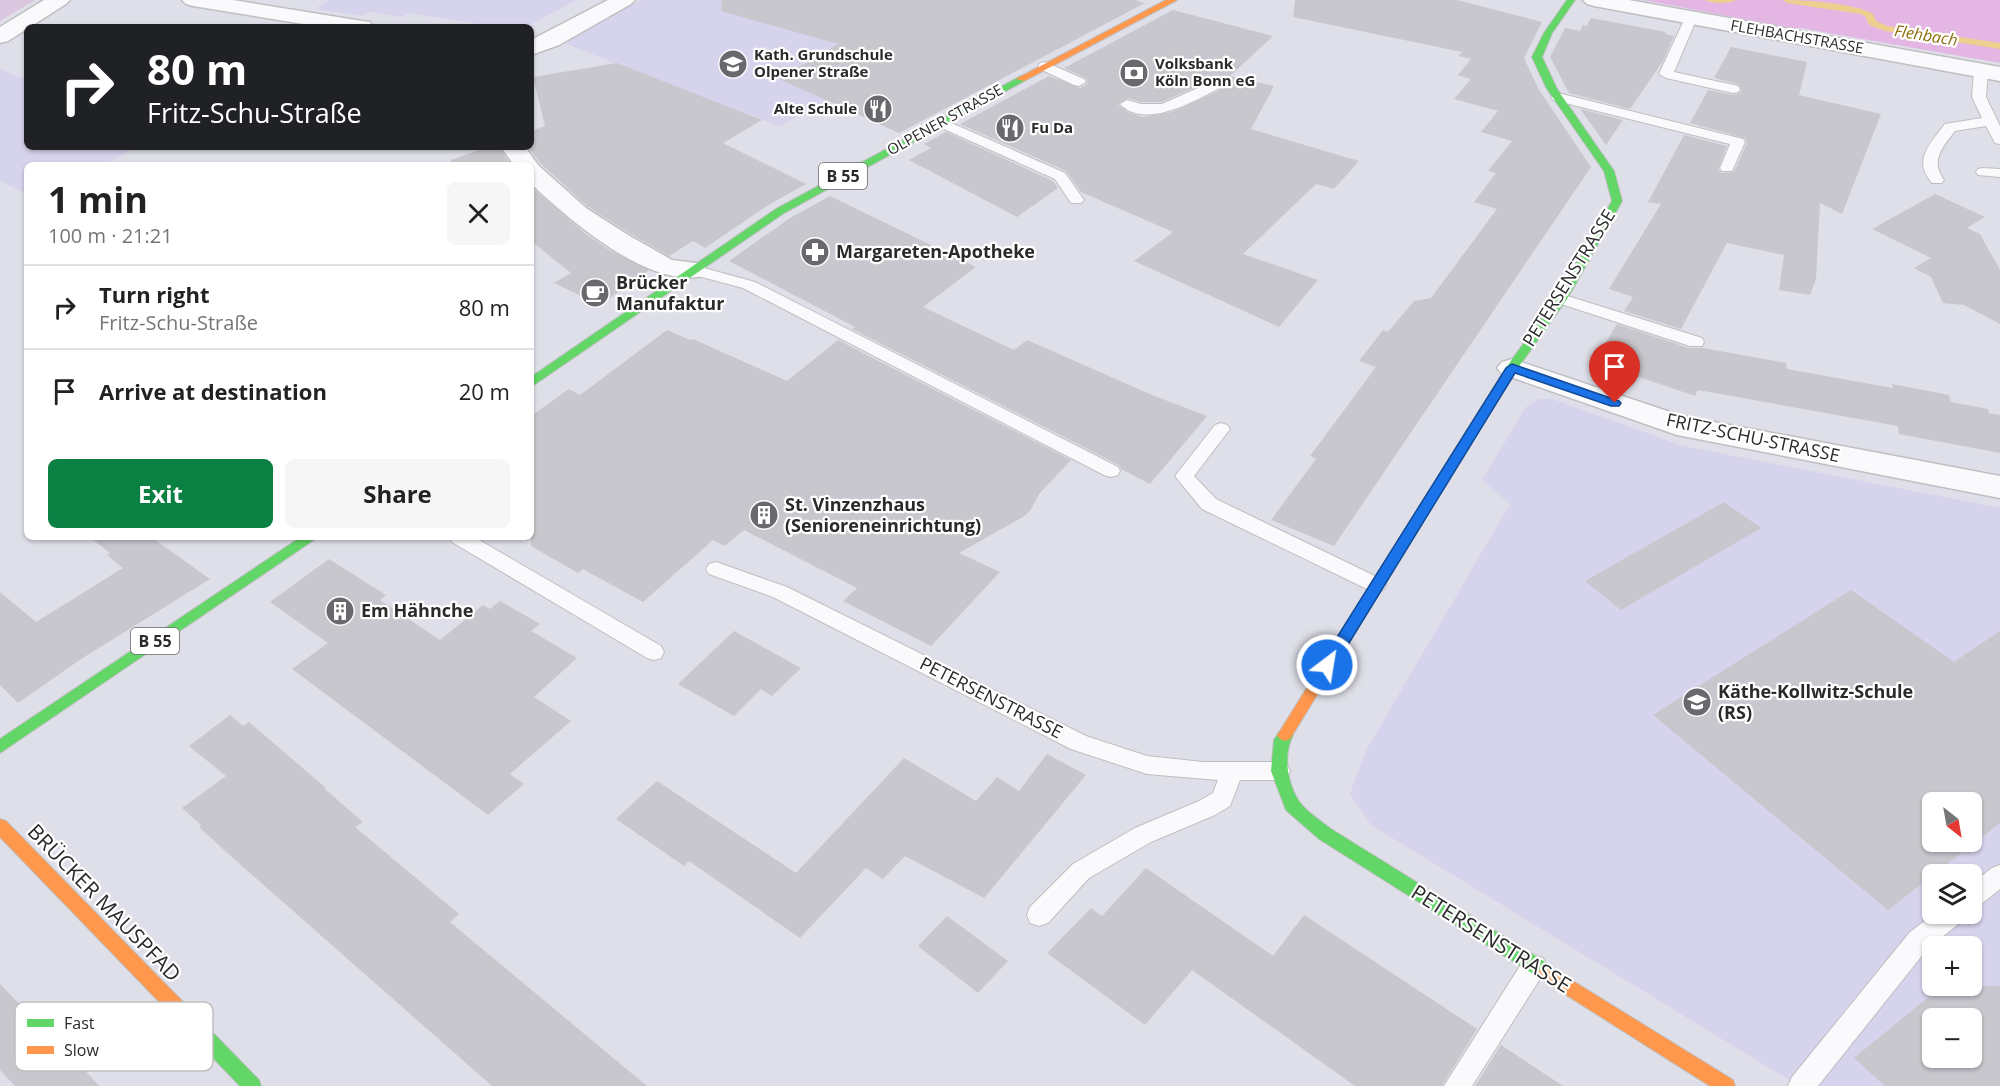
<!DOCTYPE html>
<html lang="en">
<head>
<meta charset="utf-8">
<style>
  :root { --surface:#fff; --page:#f6f6f6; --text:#222; --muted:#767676; --line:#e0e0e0; --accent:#0b8043 }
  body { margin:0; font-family:"Open Sans",sans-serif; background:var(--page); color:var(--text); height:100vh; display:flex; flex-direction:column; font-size:22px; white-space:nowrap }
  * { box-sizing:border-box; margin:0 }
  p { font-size:20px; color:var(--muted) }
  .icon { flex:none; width:33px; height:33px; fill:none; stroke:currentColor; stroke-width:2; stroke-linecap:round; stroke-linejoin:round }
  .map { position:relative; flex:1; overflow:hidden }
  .drawer { position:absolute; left:24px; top:162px; width:510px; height:378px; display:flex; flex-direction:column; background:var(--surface); border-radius:9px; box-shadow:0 2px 4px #0004 }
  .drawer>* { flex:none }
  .guide { position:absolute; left:24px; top:24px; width:510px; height:126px; border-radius:9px; box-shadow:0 2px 4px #0004; background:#202124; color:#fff; overflow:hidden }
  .needle { width:39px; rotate:149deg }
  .buttons { position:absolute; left:1922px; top:792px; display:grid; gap:12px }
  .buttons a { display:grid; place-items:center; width:60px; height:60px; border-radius:9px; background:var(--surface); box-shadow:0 2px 4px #0004; font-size:30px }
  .pin { position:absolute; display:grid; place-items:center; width:51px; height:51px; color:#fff; margin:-62px -26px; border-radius:50% 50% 50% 0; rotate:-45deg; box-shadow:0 0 6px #0007 }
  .pin .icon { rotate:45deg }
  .me { position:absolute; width:66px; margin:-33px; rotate:31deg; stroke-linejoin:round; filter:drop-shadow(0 0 4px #0008) }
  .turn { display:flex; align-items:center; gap:21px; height:126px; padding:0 24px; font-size:27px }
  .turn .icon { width:78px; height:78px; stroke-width:2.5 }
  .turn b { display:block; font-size:42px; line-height:51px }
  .round { display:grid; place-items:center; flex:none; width:63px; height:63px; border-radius:9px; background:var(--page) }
  .head { display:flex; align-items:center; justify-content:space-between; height:102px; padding:0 24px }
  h1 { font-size:36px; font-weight:700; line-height:45px }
  .cta { display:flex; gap:12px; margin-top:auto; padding:12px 24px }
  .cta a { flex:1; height:69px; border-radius:9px; background:var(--accent); color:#fff; font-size:24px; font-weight:700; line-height:69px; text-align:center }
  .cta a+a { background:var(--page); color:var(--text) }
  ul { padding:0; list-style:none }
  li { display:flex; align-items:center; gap:18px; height:84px; padding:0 24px; border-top:2px solid var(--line) }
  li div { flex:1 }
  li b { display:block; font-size:22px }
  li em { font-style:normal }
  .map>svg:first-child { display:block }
  .education { fill:#d6d3ec; fill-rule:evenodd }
  .green { fill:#e3b6e3 }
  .cemetery { fill:#dac6df }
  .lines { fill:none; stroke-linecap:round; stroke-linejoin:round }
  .stream { fill:#edd090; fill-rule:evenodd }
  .building { fill:#c7c7cd; fill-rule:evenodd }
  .lane-casing { stroke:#bebfc0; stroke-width:2 }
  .street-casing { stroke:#bebfc0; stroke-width:3 }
  .fast-casing { stroke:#bebfc0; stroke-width:2 }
  .slow-casing { stroke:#bebfc0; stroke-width:2 }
  .lane { fill:#fafafc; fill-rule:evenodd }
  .street { fill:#fafafc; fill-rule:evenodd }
  .fast { fill:#63d668; fill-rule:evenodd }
  .slow { fill:#ff974d; fill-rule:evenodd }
  .route { fill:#1a73e8; stroke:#114b97; stroke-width:1.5 }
  .labels { text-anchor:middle; stroke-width:4.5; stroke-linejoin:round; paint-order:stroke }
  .far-street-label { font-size:15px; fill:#2a2a2a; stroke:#fff }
  .far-poi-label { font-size:15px; font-weight:bold; fill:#2a2a2a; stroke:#fff; text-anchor:start }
  .far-water-label { font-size:16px; font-style:italic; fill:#8b6e09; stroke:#fff }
  .shield { fill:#fff; stroke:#6a6a6a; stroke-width:1.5 }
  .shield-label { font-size:16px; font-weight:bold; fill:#2a2a2a }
  .poi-label { font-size:18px; font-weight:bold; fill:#2a2a2a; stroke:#fff; text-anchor:start }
  .street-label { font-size:18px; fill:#2a2a2a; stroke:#fff }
  .near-street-label { font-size:21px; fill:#2a2a2a; stroke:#fff }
  .key { fill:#fff; stroke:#bfbfbf; stroke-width:1.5 }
  .key-label { font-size:16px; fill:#2a2a2a }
</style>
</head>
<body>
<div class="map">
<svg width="2000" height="1086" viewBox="0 0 2000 1086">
  <rect width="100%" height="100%" fill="#dfdfe9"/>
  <path class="education" d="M 329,0 L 577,0 L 531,24 L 535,27 L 531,29 L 531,27 L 500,27 L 408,13 L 402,17 L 369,12 L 362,16 L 315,9 Z
    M 641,0 L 887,0 L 856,31 L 837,44 L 857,85 L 779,126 L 566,44 L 572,38 Z
    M 0,69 L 27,80 L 27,147 L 137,147 L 104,165 L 27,165 L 27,194 L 0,181 Z
    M 1539,399 L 1552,399 L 1683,446 L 2000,508 L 2000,1086 L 1799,1086 L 1371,825 L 1350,794 L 1365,752 L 1510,504 L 1482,480 L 1526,407 ZM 1932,802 L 1971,802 L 1971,842 L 1932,842 ZM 1932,874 L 1971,874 L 1971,914 L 1932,914 ZM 1932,946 L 1971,946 L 1971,986 L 1932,986 ZM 1932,1018 L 1971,1018 L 1971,1058 L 1932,1058 Z"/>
  <path class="green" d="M 1643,0 L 2000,0 L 2000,63 L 1800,28 L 1791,28 Z"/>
  <path class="cemetery" d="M 0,0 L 35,0 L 0,21 Z"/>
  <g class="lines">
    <path class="stream" d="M 1705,0 L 1736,0 C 1729,4 1712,4 1705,0 Z
      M 1783,0 C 1806,0 1854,3 1873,14 L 1876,21 L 1887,26 L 2000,43 L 2000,49 L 1885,31 L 1869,25 L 1866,17 L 1861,14 L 1787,3 Z"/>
  </g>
  <path class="building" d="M 722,0 L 1135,0 L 1145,3 L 899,133 L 779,79 L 838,44 L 721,11 Z
    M 1295,0 L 1457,0 L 1542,22 L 1524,58 L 1539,90 L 1591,167 L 1334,546 L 1271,520 L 1316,459 L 1310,456 L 1376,367 L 1359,361 L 1383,330 L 1388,332 L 1414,301 L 1431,298 L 1497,209 L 1474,202 L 1496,173 L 1488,171 L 1512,141 L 1481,132 L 1498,111 L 1454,99 L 1471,79 L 1458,75 L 1471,59 L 1459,56 L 1462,52 L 1293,17 Z
    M 1173,10 L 1273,36 L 1230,76 L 1274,86 L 1251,129 L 1359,161 L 1334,189 L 1316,184 L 1243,254 L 1318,280 L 1279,327 L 1134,261 L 1173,232 L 1081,192 L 1066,171 L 960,124 L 1049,76 L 1080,88 L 1088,83 L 1086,78 L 1064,68 ZM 1217,77 L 1223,78 L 1227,82 L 1224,88 L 1172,112 L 1143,117 L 1130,113 L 1118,105 L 1128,98 L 1141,102 L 1162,102 Z
    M 1591,18 L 1666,32 L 1665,34 L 1674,36 L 1663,61 L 1630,109 L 1569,93 L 1550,57 L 1565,28 L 1580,31 L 1583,25 L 1587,26 Z
    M 1731,47 L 1807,62 L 1799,95 L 1881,114 L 1842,214 L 1820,203 L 1816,279 L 1810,295 L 1779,290 L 1784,255 L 1727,243 L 1681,329 L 1624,311 L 1633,297 L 1609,289 L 1661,204 L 1648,202 L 1684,135 L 1727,146 L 1718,169 L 1722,173 L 1734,172 L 1747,143 L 1745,138 L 1690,123 L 1708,90 L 1733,95 L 1738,94 L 1742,90 L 1738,84 L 1714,78 Z
    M 617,63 L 762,120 L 723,143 L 806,184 L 770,204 L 705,248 L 693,241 L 669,256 L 629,233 L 587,206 L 540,163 L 528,147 L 531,147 L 531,131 L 545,126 L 533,77 Z
    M 1580,109 L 1623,120 L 1606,145 Z
    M 946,132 L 1053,181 L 1058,188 L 1017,217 L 909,160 L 931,148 L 924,144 Z
    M 488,147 L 499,147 L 511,165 L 452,165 L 451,160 Z
    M 531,187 L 586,234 L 609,250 L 649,270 L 600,305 L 554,283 L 571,273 L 531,241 Z
    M 1935,194 L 1985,217 L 1967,228 L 1980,234 L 2000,270 L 2000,324 L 1964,305 L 1943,303 L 1931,277 L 1914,268 L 1931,258 L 1872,229 Z
    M 830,196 L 976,267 L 923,307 L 1014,350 L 1027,340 L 1152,395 L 1207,416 L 1150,484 L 1121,469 L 1119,465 L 852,329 L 855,327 L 729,261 L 790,218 Z
    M 1617,324 L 1689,348 L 1703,348 L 1786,363 L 1787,369 L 1893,388 L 1892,384 L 1949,395 L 1951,402 L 1988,409 L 1989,413 L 2000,415 L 2000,453 L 1899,434 L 1898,426 L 1698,390 L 1695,396 L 1594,362 Z
    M 667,330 L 690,340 L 693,339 L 787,381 L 838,340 L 1071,460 L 1039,494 L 1030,511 L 1023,517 L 959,553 L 1000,572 L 931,646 L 843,601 L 857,588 L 744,530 L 725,546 L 713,540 L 643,602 L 583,569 L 578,573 L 531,546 L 531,416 L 569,389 L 580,395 Z
    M 1724,502 L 1761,528 L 1621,610 L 1585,581 Z
    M 89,537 L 151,537 L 210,579 L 81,659 L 18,703 L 0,685 L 0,592 L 36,622 L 123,568 L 107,555 L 110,553 Z
    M 329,559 L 386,595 L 380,600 L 440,640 L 483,605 L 490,609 L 500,601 L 540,624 L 531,631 L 577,658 L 534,697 L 571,721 L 510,774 L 524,784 L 488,815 L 292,669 L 328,643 L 270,602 Z
    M 1851,590 L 1954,662 L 2000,631 L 2000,823 L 1888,910 L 1653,715 ZM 1932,802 L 1971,802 L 1971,842 L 1932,842 Z
    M 734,631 L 801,668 L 772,696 L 761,689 L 734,716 L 678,684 Z
    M 230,715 L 243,726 L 249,722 L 326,788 L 325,789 L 363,822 L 355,827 L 459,914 L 450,922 L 647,1086 L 492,1086 L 234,859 L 199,827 L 201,825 L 182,808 L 226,776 L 189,746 Z
    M 1047,754 L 1086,775 L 984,898 L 905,856 L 883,879 L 866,868 L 800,938 L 689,861 L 684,866 L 616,819 L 657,781 L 796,873 L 904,758 L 976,801 L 997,777 L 1019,791 Z
    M 1146,868 L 1273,956 L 1304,915 L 1477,1029 L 1442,1086 L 1355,1086 L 1192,970 L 1145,1025 L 1047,953 L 1091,908 L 1102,916 Z
    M 947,916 L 1008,961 L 978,993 L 918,946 Z
    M 0,984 L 61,1047 L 63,1046 L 99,1086 L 15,1086 L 0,1070 Z
    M 1942,986 L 2000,986 L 2000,1086 L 1885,1086 L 1854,1058 ZM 1932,1018 L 1971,1018 L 1971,1058 L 1932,1058 Z
    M 1501,1045 L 1563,1086 L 1475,1086 Z"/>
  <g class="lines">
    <g class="lane-casing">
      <path id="lane" d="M 1691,14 L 1697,18 L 1674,72 L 1738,86 L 1740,89 L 1738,92 L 1733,93 L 1666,78 L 1659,74 L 1685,18 Z
        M 1045,62 L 1084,79 L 1086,82 L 1079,86 L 1074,85 L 1040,69 L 1038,66 L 1040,63 Z
        M 1981,67 L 1988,71 L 1986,97 L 2000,126 L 2000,144 L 1995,143 L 1986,126 L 1955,131 C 1942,148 1930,160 1944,180 L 1942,183 L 1932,183 C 1912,160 1930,144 1945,124 L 1982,118 L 1972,97 L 1974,71 Z
        M 1218,79 L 1223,80 L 1225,83 L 1223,86 C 1198,99 1146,131 1120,104 L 1127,100 L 1141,104 L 1162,104 Z
        M 1558,93 L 1743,139 L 1745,142 L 1732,171 L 1722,171 L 1720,168 L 1730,144 L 1553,100 L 1551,97 Z
        M 940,118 L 1065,173 L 1084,200 L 1081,203 L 1071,203 L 1055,179 L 935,125 L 933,122 Z
        M 1983,168 L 2000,169 L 2000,177 L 1978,175 L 1976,172 L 1978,169 Z
        M 693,265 L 755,282 L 1118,467 L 1120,471 L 1118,475 L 1111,477 L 1104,475 L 743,288 L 687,273 L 685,270 Z
        M 1561,294 L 1702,338 L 1704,342 L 1702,346 L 1690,346 L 1555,302 L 1553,299 Z
        M 1221,423 L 1227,425 L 1230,429 L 1194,476 L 1216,499 L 1383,580 L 1386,585 L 1383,590 L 1376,592 L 1369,590 L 1202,509 L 1175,476 L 1215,425 Z
        M 449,537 L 474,537 L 661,646 L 664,652 L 661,658 L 654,660 L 647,658 L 452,542 Z
        M 716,562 L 787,587 L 1086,736 L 1147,756 L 1203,762 L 1279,762 L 1287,765 L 1290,771 L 1287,777 L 1279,780 L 1240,780 L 1230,806 L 1215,815 L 1151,842 L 1089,878 L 1048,923 L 1039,926 L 1030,923 L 1027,915 L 1030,907 L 1073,864 L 1135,828 L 1199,801 L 1213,793 L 1218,780 L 1147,774 L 1071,749 L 773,597 L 709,574 L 706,569 L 709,564 Z
        M 2000,865 L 2000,889 L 1980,905 L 1971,909 L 1971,884 L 1992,868 Z
        M 1934,914 L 1964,914 L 1961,922 L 1928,948 L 1818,1086 L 1788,1086 L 1792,1077 L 1910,932 Z
        M 1534,955 L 1543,958 L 1547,966 L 1543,974 L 1472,1086 L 1444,1086 L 1525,958 Z"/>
    </g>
    <g class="street-casing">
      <path id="street" d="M 44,0 L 70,0 L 66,4 L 8,41 L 0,43 L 0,27 Z
        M 182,0 L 233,0 L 362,21 L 370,22 L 373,27 L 322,27 L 193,6 L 186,4 Z
        M 608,0 L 635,0 L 631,4 L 559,45 L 531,55 L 531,40 Z
        M 1583,0 L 1629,0 L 2000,67 L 2000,81 L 1594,6 L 1587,4 Z
        M 501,147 L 525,147 L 538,165 L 586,208 L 628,235 L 672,260 L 703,264 L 706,270 L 703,276 C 648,289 569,219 531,184 L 531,165 L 514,165 Z
        M 1512,359 L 1682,416 L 2000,476 L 2000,498 L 1677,435 L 1502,374 L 1497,368 L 1502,362 Z"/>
    </g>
    <g class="fast-casing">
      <path id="fast" d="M 1567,0 L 1575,0 L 1552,33 L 1542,57 L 1557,89 L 1614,171 L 1622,201 L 1567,299 L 1517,369 L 1476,435 L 1472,436 L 1466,432 L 1508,365 L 1556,299 L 1612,201 L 1604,171 L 1547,89 L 1532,57 L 1544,33 Z
        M 1021,76 L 1026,79 L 1024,81 L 784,213 L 531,387 L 531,377 L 776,209 Z
        M 301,537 L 318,537 L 0,753 L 0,739 Z
        M 1285,729 L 1290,731 L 1293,735 C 1283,754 1287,782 1298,800 C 1305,811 1321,821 1331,829 L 1553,967 L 1556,973 L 1553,979 L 1547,981 L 1541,979 L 1319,839 L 1286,810 L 1271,771 L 1274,740 L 1280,731 Z
        M 176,999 L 182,1001 L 259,1080 L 261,1086 L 240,1086 L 170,1013 L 167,1007 L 170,1001 Z"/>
    </g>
    <g class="slow-casing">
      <path id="slow" d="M 1166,0 L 1177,0 L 1024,81 L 1016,79 Z
        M 1472,428 L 1478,432 L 1290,739 L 1285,741 L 1280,739 L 1277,735 L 1280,731 L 1468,429 Z
        M 0,819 L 6,821 L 182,1001 L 185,1007 L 182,1013 L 176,1015 L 170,1013 L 0,837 Z
        M 1547,965 L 1733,1080 L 1735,1086 L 1710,1086 L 1541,979 L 1538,973 L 1541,967 Z"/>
    </g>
    <use href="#lane" class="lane"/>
    <use href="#street" class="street"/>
    <use href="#fast" class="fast"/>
    <use href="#slow" class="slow"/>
  </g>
  <path class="route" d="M 1512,364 L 1619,401 L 1621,403 L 1619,406 L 1611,406 L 1515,373 L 1333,669 L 1322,669 L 1320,665 L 1322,661 L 1506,368 Z"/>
  <defs>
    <g id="school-disc" transform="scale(1.5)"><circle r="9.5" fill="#69696d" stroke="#fff"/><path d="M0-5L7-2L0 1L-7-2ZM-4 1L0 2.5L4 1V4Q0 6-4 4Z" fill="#fff"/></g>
    <g id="bank-disc" transform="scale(1.5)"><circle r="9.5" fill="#69696d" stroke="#fff"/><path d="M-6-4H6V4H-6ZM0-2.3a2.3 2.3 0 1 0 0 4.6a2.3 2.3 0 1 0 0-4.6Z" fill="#fff"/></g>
    <g id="restaurant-disc" transform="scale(1.5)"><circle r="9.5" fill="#69696d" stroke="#fff"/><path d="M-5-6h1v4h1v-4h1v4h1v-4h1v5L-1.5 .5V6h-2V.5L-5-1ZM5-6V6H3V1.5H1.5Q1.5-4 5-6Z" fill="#fff"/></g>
    <g id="pharmacy-disc" transform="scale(1.5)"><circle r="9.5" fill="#69696d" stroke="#fff"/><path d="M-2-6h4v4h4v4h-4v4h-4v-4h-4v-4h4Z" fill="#fff"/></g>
    <g id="cafe-disc" transform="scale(1.5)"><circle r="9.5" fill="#69696d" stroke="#fff"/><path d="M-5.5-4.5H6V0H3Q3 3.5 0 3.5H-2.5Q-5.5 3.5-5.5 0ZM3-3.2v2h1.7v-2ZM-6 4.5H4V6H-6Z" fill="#fff"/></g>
    <g id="building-disc" transform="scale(1.5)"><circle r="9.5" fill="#69696d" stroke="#fff"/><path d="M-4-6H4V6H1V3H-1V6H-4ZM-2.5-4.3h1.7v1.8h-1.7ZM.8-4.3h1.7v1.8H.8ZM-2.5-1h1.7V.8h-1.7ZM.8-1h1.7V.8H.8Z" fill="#fff"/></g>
  </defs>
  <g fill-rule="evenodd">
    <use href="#school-disc" x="733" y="64"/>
    <use href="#bank-disc" x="1134" y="73"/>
    <use href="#restaurant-disc" x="878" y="109"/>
    <use href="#restaurant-disc" x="1010" y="128"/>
    <use href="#pharmacy-disc" x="815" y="252"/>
    <use href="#cafe-disc" x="595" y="293"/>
    <use href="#building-disc" x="764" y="515"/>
    <use href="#building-disc" x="340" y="611"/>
    <use href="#school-disc" x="1697" y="702"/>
  </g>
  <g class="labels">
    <g class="far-street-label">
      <text transform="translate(1797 37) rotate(10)" y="5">FLEHBACHSTRASSE</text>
      <text transform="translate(945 120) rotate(-29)" y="5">OLPENER STRASSE</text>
    </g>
    <g class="far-poi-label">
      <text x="754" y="60">Kath. Grundschule<tspan x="754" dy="17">Olpener Straße</tspan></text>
      <text x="1155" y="69">Volksbank<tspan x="1155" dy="17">Köln Bonn eG</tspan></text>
      <text x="857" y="114" text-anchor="end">Alte Schule</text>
      <text x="1031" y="133">Fu Da</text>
    </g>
    <g class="far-water-label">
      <text transform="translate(1926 35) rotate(9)" y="6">Flehbach</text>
    </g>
    <g class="shield">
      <rect x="819" y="163" width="48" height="26" rx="4.5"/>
      <rect x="131" y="628" width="48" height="26" rx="4.5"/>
    </g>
    <g class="shield-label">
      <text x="843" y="182">B 55</text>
      <text x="155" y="647">B 55</text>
    </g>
    <g class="poi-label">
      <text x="836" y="258">Margareten-Apotheke</text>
      <text x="616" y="289">Brücker<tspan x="616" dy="21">Manufaktur</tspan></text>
      <text x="785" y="511">St. Vinzenzhaus<tspan x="785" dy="21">(Senioreneinrichtung)</tspan></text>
      <text x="361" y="617">Em Hähnche</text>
      <text x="1718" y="698">Käthe-Kollwitz-Schule<tspan x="1718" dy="21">(RS)</tspan></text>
    </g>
    <g class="street-label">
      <text transform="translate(1569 278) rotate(-58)" y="6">PETERSENSTRASSE</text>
      <text transform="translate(1753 438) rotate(12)" y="6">FRITZ-SCHU-STRASSE</text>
      <text transform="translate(991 698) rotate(27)" y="6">PETERSENSTRASSE</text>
    </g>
    <g class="near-street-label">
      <text transform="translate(104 903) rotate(46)" y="7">BRÜCKER MAUSPFAD</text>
      <text transform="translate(1491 939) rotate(32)" y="7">PETERSENSTRASSE</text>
    </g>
  </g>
  <rect x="15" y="1002" width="198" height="69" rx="9" class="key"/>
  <rect x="27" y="1019" width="27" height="8" fill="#63d668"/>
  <rect x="27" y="1046" width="27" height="8" fill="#ff974d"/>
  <g class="key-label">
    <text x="64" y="1029">Fast</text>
    <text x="64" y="1056">Slow</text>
  </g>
</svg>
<div class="buttons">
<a><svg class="needle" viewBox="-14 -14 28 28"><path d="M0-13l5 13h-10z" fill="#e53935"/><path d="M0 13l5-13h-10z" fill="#767676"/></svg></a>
<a><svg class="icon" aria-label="layers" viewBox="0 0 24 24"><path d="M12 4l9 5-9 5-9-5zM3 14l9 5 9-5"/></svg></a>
<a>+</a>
<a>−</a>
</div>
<div class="pin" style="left:1615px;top:403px;background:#d93025"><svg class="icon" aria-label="arrive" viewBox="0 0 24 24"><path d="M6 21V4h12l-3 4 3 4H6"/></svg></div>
<svg class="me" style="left:1327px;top:665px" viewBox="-20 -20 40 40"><circle r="17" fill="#1a73e8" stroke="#fff" stroke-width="3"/><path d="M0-11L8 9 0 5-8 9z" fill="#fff"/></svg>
<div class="guide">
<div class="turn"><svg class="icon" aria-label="right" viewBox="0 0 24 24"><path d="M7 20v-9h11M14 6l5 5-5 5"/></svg><div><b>80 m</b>Fritz-Schu-Straße</div></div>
</div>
<section class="drawer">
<div class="head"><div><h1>1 min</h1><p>100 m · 21:21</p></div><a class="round"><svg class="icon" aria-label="close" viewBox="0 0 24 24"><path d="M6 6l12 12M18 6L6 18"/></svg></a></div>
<ul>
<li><svg class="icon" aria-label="right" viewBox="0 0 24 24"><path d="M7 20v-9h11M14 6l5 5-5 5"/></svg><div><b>Turn right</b><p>Fritz-Schu-Straße</p></div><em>80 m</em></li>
<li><svg class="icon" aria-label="arrive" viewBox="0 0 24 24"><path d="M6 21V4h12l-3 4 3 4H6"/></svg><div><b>Arrive at destination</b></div><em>20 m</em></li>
</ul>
<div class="cta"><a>Exit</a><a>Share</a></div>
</section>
</div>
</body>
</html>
